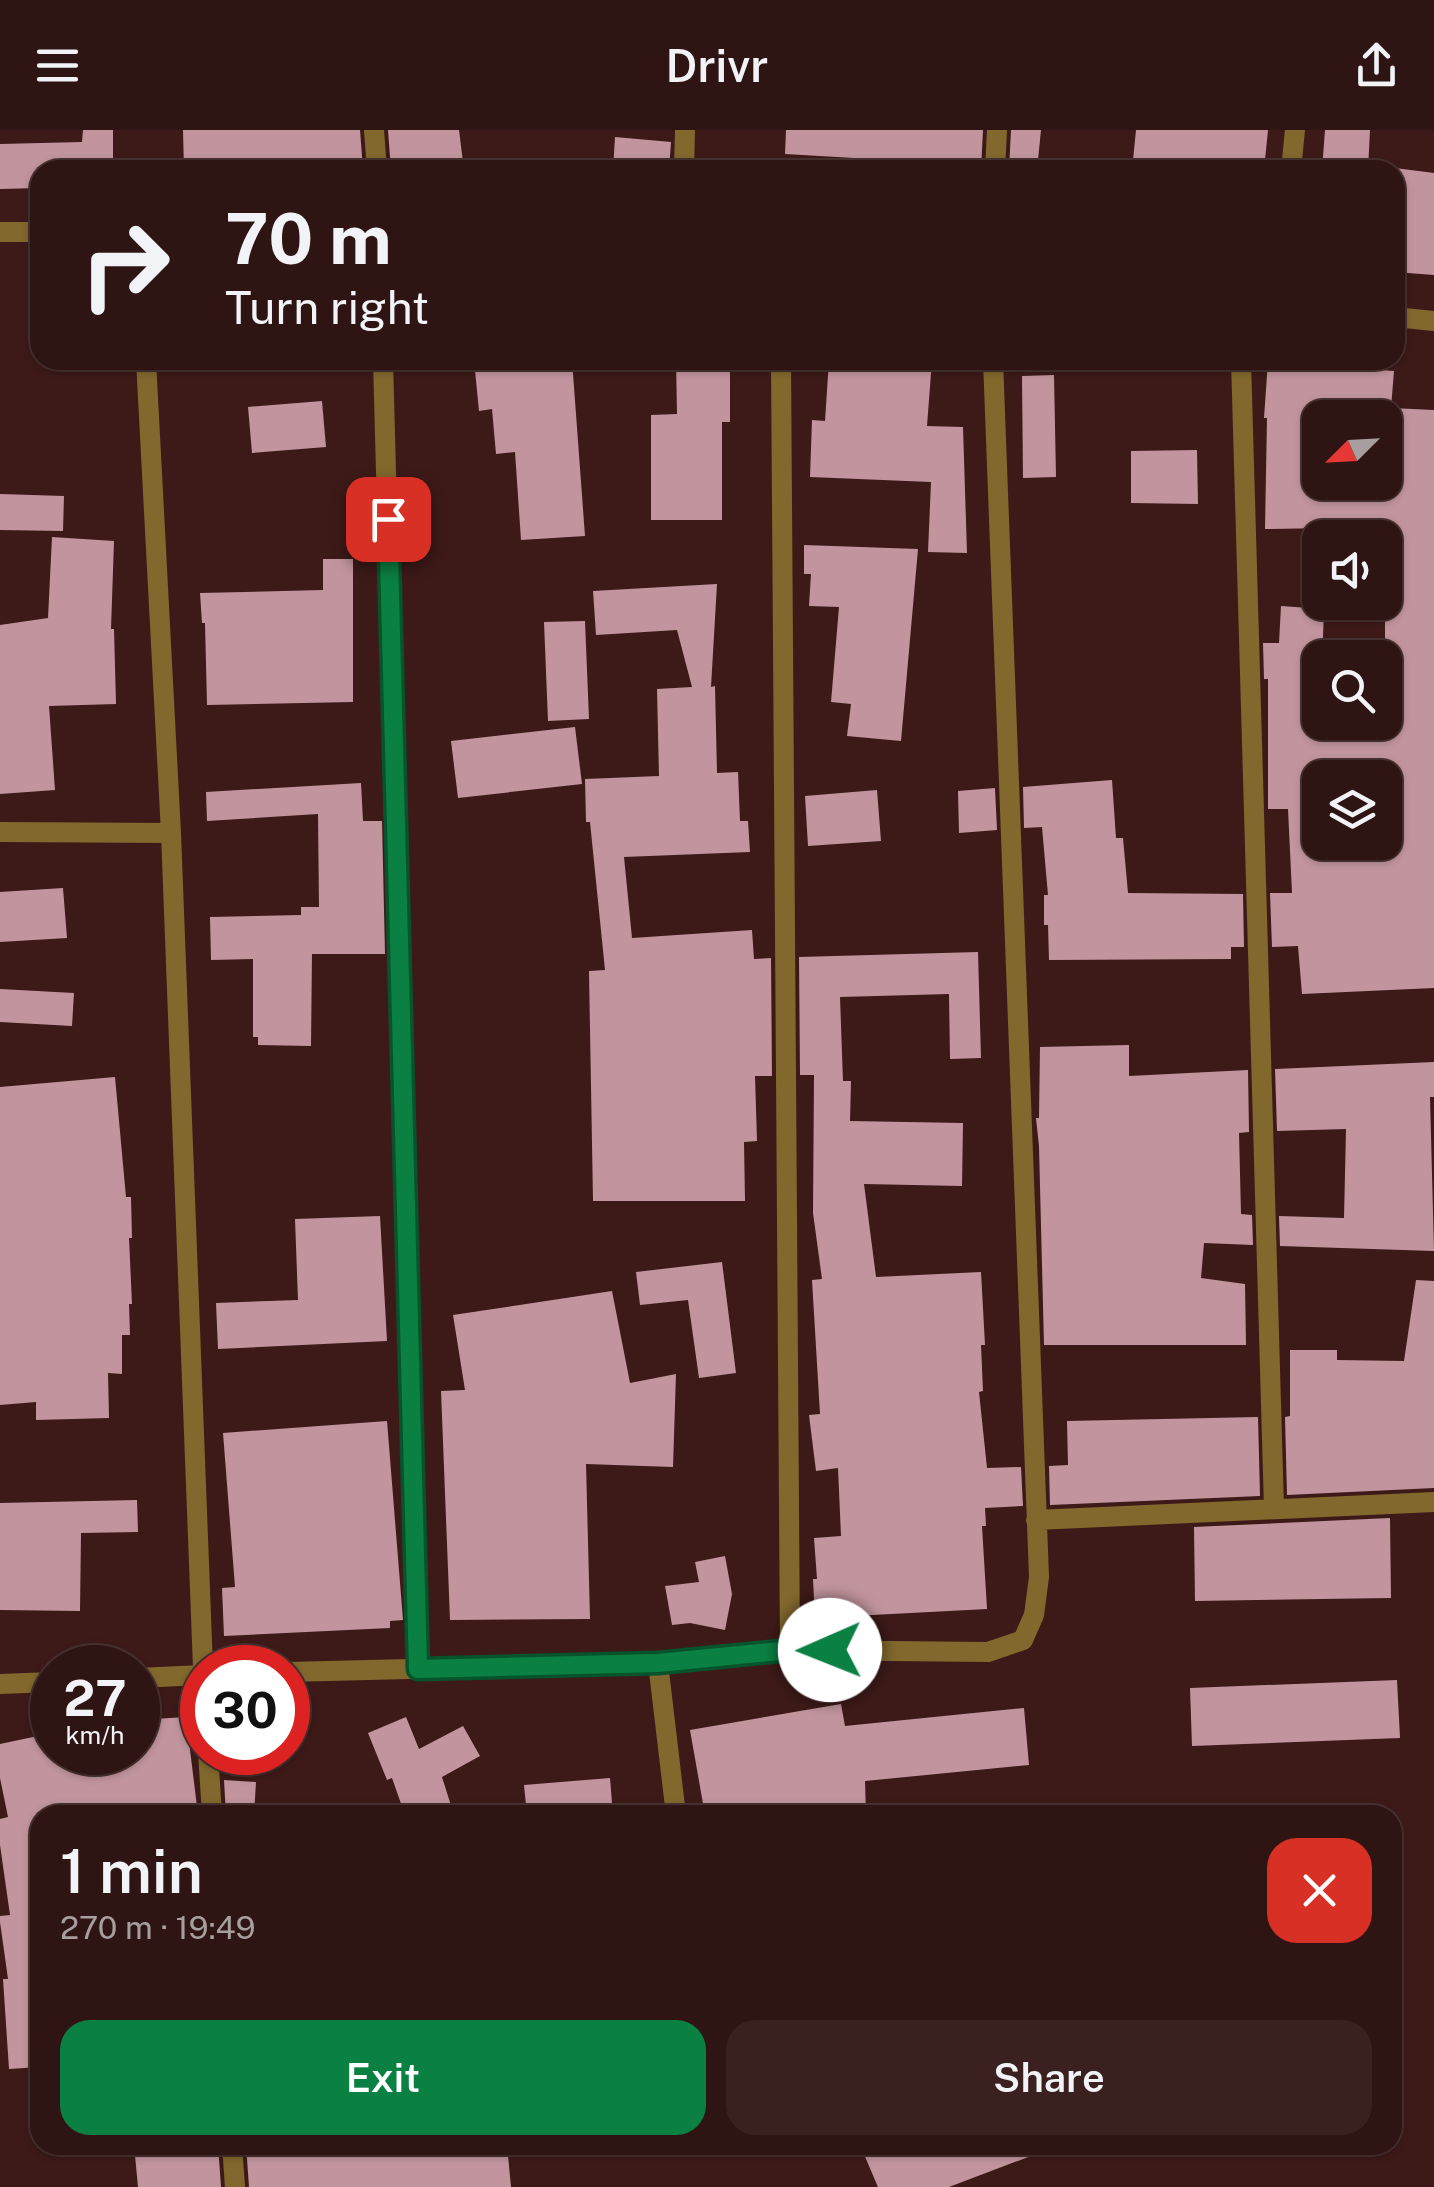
<!DOCTYPE html>
<html lang="en">
<head>
<meta charset="utf-8">
<style>
  :root { --surface:#2e1412; --page:#3a2120; --text:#f1f3f6; --muted:#a79e9f; --line:#493332; --accent:#0b8043 }
  body { margin:0; font-family:"Public Sans",sans-serif; background:var(--page); color:var(--text); height:100vh; display:flex; flex-direction:column; font-size:38px; white-space:nowrap }
  * { box-sizing:border-box; margin:0 }
  p { font-size:32px; color:var(--muted) }
  .icon { flex:none; width:55px; height:55px; fill:none; stroke:currentColor; stroke-width:2; stroke-linecap:round; stroke-linejoin:round }
  .map { position:relative; flex:1; overflow:hidden }
  .panel { position:absolute; left:30px; top:1675px; width:1372px; height:350px; display:flex; flex-direction:column; background:var(--surface); border-radius:30px; box-shadow:0 2px 8px #0004,0 0 0 2px var(--line) }
  .panel>* { flex:none }
  .top-card { position:absolute; left:30px; top:30px; width:1375px; height:210px; border-radius:30px; box-shadow:0 2px 8px #0004,0 0 0 2px var(--line); background:#2e1412; color:var(--text); overflow:hidden }
  .needle { width:65px; rotate:246deg }
  .tools { position:absolute; left:1302px; top:270px; display:grid; gap:20px }
  .tools a { display:grid; place-items:center; width:100px; height:100px; border-radius:20px; background:var(--surface); box-shadow:0 2px 8px #0004,0 0 0 2px var(--line); font-size:50px }
  .speed { position:absolute; left:30px; top:1515px; display:flex; gap:20px; font-size:50px; font-weight:700; text-align:center }
  .speed>* { display:grid; place-content:center; width:130px; height:130px; border-radius:50%; background:var(--surface); box-shadow:0 2px 8px #0004,0 0 0 2px var(--line); line-height:1 }
  .speed small { font-size:25px; font-weight:400 }
  .speed .limit { border:15px solid #d22; background:#fff; color:#111 }
  .pin { position:absolute; display:grid; place-items:center; width:85px; height:85px; color:#fff; margin:-42px; border-radius:20px; box-shadow:0 5px 15px #0006 }
  .me { position:absolute; width:110px; margin:-55px; rotate:269deg; stroke-linejoin:round; filter:drop-shadow(0 0 8px #0008) }
  .turn { display:flex; align-items:center; gap:35px; height:210px; padding:0 30px; font-size:45px }
  .turn .icon { width:130px; height:130px; stroke-width:2.5 }
  .turn b { display:block; font-size:70px; line-height:85px }
  .round { display:grid; place-items:center; flex:none; width:105px; height:105px; border-radius:30px; background:var(--page) }
  .headline { display:flex; align-items:center; justify-content:space-between; height:170px; padding:0 30px }
  h1 { font-size:60px; font-weight:600; line-height:75px }
  .action { display:flex; gap:20px; margin-top:auto; padding:20px 30px }
  .action a { flex:1; height:115px; border-radius:30px; background:var(--accent); color:#fff; font-size:40px; font-weight:600; line-height:115px; text-align:center }
  .action a+a { background:var(--page); color:var(--text) }
  header { display:flex; justify-content:space-between; align-items:center; height:130px; padding:0 30px; background:var(--surface); font-size:45px; font-weight:600 }
  .map>svg:first-child { display:block }
  .building { fill:#c2959e; fill-rule:evenodd }
  .lines { fill:none; stroke-linecap:round; stroke-linejoin:round }
  .street { stroke:#82682d; stroke-width:20 }
  .route-casing { stroke:#07532c; stroke-width:25 }
  .route { stroke:#0b8043; stroke-width:18 }
</style>
</head>
<body>
<header><svg class="icon" aria-label="menu" viewBox="0 0 24 24"><path d="M4 6h16M4 12h16M4 18h16"/></svg>Drivr<svg class="icon" aria-label="share" viewBox="0 0 24 24"><path d="M12 15V3M7 8l5-5 5 5M5 13v7h14v-7"/></svg></header>
<div class="map">
<svg width="1434" height="2057" viewBox="0 0 1434 2057">
  <rect width="100%" height="100%" fill="#3d1a18"/>
  <path class="building" d="M 83,0 L 113,0 L 113,40 L 40,40 L 40,58 L 0,59 L 0,14 L 82,12 Z
    M 183,0 L 360,0 L 363,40 L 184,40 Z
    M 388,0 L 459,0 L 464,40 L 391,40 Z
    M 786,0 L 983,0 L 981,40 L 904,40 L 905,31 L 785,24 Z
    M 1011,0 L 1041,0 L 1037,40 L 1009,40 Z
    M 1136,0 L 1268,0 L 1264,40 L 1132,40 Z
    M 1325,0 L 1370,0 L 1368,40 L 1322,40 Z
    M 615,7 L 671,12 L 669,40 L 613,40 Z
    M 1395,38 L 1434,43 L 1434,145 L 1395,142 Z
    M 474,230 L 572,230 L 585,406 L 521,410 L 515,322 L 496,324 L 492,279 L 479,281 Z
    M 676,230 L 730,230 L 730,292 L 722,292 L 722,390 L 651,390 L 651,285 L 677,284 Z
    M 829,230 L 932,230 L 927,296 L 963,297 L 967,423 L 928,422 L 931,352 L 810,347 L 812,290 L 825,291 Z
    M 1268,231 L 1394,241 L 1391,278 L 1434,280 L 1434,858 L 1302,864 L 1298,816 L 1272,817 L 1270,763 L 1292,763 L 1288,679 L 1268,679 L 1268,549 L 1264,549 L 1263,513 L 1279,513 L 1281,476 L 1324,479 L 1320,592 L 1385,592 L 1385,397 L 1265,399 L 1267,288 L 1264,288 ZM 1320,288 L 1385,288 L 1385,352 L 1320,352 ZM 1385,644 L 1385,712 L 1320,712 L 1320,645 Z
    M 1054,245 L 1056,347 L 1023,348 L 1022,246 Z
    M 322,271 L 326,317 L 252,323 L 248,277 Z
    M 1197,320 L 1198,374 L 1131,373 L 1131,321 Z
    M 0,364 L 64,366 L 63,401 L 0,400 Z
    M 52,407 L 114,411 L 111,499 L 114,499 L 116,574 L 49,576 L 55,660 L 0,664 L 0,495 L 48,488 Z
    M 804,415 L 918,419 L 901,611 L 847,606 L 851,574 L 831,572 L 839,477 L 809,476 L 811,444 L 804,444 Z
    M 323,429 L 353,429 L 353,572 L 207,575 L 205,493 L 202,493 L 200,463 L 323,460 Z
    M 717,454 L 711,557 L 715,556 L 717,643 L 738,642 L 740,691 L 748,691 L 750,722 L 624,727 L 632,808 L 752,800 L 754,829 L 771,828 L 772,946 L 755,946 L 757,1011 L 744,1012 L 745,1071 L 593,1071 L 589,841 L 605,840 L 590,692 L 586,692 L 585,649 L 659,646 L 657,559 L 692,557 L 677,500 L 596,505 L 593,461 Z
    M 585,491 L 589,589 L 548,591 L 544,492 Z
    M 575,597 L 582,654 L 458,668 L 451,611 Z
    M 1112,650 L 1116,708 L 1123,708 L 1128,763 L 1243,764 L 1244,817 L 1231,817 L 1231,829 L 1049,830 L 1048,795 L 1044,795 L 1044,765 L 1048,765 L 1042,697 L 1024,698 L 1023,657 Z
    M 361,653 L 363,691 L 382,691 L 385,824 L 312,824 L 311,916 L 258,915 L 258,907 L 253,907 L 253,829 L 211,830 L 210,787 L 301,785 L 301,777 L 319,777 L 318,684 L 207,691 L 206,662 Z
    M 995,658 L 997,700 L 959,703 L 958,661 Z
    M 877,660 L 881,711 L 808,716 L 805,666 Z
    M 63,758 L 67,808 L 0,812 L 0,762 Z
    M 978,822 L 981,928 L 950,929 L 949,864 L 840,867 L 843,951 L 851,951 L 850,991 L 963,993 L 962,1056 L 864,1054 L 876,1147 L 981,1142 L 985,1215 L 981,1215 L 983,1261 L 979,1262 L 987,1338 L 1021,1337 L 1023,1376 L 985,1378 L 986,1396 L 982,1396 L 987,1479 L 815,1488 L 813,1449 L 817,1449 L 814,1408 L 841,1406 L 838,1338 L 816,1341 L 809,1285 L 820,1284 L 812,1150 L 822,1149 L 813,1083 L 814,945 L 800,945 L 799,827 Z
    M 0,859 L 74,863 L 72,896 L 0,892 Z
    M 1129,915 L 1129,946 L 1248,940 L 1249,1002 L 1239,1003 L 1241,1084 L 1252,1085 L 1253,1115 L 1204,1113 L 1201,1148 L 1245,1154 L 1246,1215 L 1044,1215 L 1039,1016 L 1036,988 L 1039,988 L 1040,917 Z
    M 1434,932 L 1434,967 L 1430,967 L 1434,1121 L 1280,1116 L 1279,1086 L 1344,1088 L 1346,999 L 1277,1001 L 1275,939 Z
    M 115,947 L 126,1067 L 131,1067 L 132,1108 L 129,1108 L 132,1174 L 129,1174 L 130,1205 L 122,1205 L 122,1244 L 108,1243 L 109,1288 L 36,1290 L 36,1272 L 0,1275 L 0,957 Z
    M 380,1086 L 387,1211 L 218,1219 L 216,1173 L 298,1170 L 295,1089 Z
    M 722,1132 L 736,1243 L 699,1248 L 688,1170 L 640,1175 L 636,1142 Z
    M 1416,1150 L 1434,1151 L 1434,1358 L 1287,1365 L 1285,1287 L 1290,1286 L 1290,1220 L 1337,1220 L 1337,1230 L 1404,1231 Z
    M 612,1161 L 630,1253 L 676,1244 L 673,1337 L 586,1334 L 590,1489 L 450,1490 L 441,1261 L 465,1260 L 453,1185 Z
    M 1258,1287 L 1260,1366 L 1050,1375 L 1049,1336 L 1068,1335 L 1067,1291 Z
    M 387,1291 L 403,1490 L 390,1491 L 390,1498 L 224,1506 L 222,1458 L 235,1457 L 223,1303 Z
    M 137,1370 L 138,1402 L 81,1403 L 80,1481 L 0,1480 L 0,1373 Z
    M 1390,1388 L 1391,1468 L 1195,1471 L 1194,1397 Z
    M 725,1426 L 732,1464 L 725,1500 L 690,1493 L 672,1495 L 665,1456 L 699,1452 L 695,1432 Z
    M 1397,1550 L 1400,1608 L 1192,1616 L 1190,1558 Z
    M 841,1574 L 845,1596 L 1024,1578 L 1029,1635 L 865,1651 L 866,1685 L 705,1685 L 690,1600 Z
    M 186,1587 L 198,1685 L 40,1685 L 40,1937 L 9,1939 L 3,1849 L 8,1849 L 0,1792 L 0,1786 L 10,1785 L 0,1715 L 0,1689 L 8,1687 L 0,1648 L 0,1614 L 52,1603 L 52,1622 L 138,1622 L 138,1590 Z
    M 406,1587 L 419,1619 L 463,1596 L 480,1626 L 442,1647 L 454,1685 L 405,1685 L 392,1648 L 387,1650 L 368,1603 Z
    M 610,1648 L 613,1685 L 527,1685 L 524,1655 Z
    M 224,1650 L 256,1652 L 254,1685 L 226,1685 Z
    M 134,2015 L 218,2015 L 221,2057 L 138,2057 Z
    M 246,2015 L 507,2015 L 511,2057 L 249,2057 Z
    M 860,2015 L 1051,2015 L 1052,2018 L 949,2057 L 878,2057 Z"/>
  <g class="lines">
    <path class="street" d="M 374,0 L 377,40
      M 684,40 L 685,0
      M 995,40 L 997,0
      M 1291,40 L 1295,0
      M 0,102 L 40,102
      M 1395,187 L 1434,191
      M 146,230 L 171,703 L 203,1538
      M 383,230 L 418,1539
      M 781,230 L 790,1520
      M 1241,230 L 1274,1378
      M 0,702 L 171,703
      M 1036,1390 L 1434,1372
      M 658,1533 L 676,1685
      M 288,1542 L 658,1533 L 790,1520 L 988,1522 L 1023,1510 L 1034,1485 L 1039,1447 L 993,230
      M 138,1548 L 202,1545
      M 0,1554 L 52,1552
      M 208,1622 L 212,1685
      M 232,2015 L 235,2057"/>
  </g>
  <g class="lines">
    <g class="route-casing">
      <path id="route" d="M 388,389 L 418,1539 L 658,1533 L 790,1520 L 830,1520"/>
    </g>
    <use href="#route" class="route"/>
  </g>
</svg>
<div class="tools">
<a><svg class="needle" viewBox="-14 -14 28 28"><path d="M0-13l5 13h-10z" fill="#e53935"/><path d="M0 13l5-13h-10z" fill="#a79e9f"/></svg></a>
<a><svg class="icon" aria-label="sound" viewBox="0 0 24 24"><path d="M4 9h4l5-4v14l-5-4H4zM17 9q2 3 0 6"/></svg></a>
<a><svg class="icon" aria-label="search" viewBox="0 0 24 24"><circle cx="10" cy="10" r="6"/><path d="M15 15l6 6"/></svg></a>
<a><svg class="icon" aria-label="layers" viewBox="0 0 24 24"><path d="M12 4l9 5-9 5-9-5zM3 14l9 5 9-5"/></svg></a>
</div>
<div class="speed"><div>27<small>km/h</small></div><div class="limit">30</div></div>
<div class="pin" style="left:388px;top:389px;background:#d93025"><svg class="icon" aria-label="arrive" viewBox="0 0 24 24"><path d="M6 21V4h12l-3 4 3 4H6"/></svg></div>
<svg class="me" style="left:830px;top:1520px" viewBox="-20 -20 40 40"><circle r="19" fill="#fff"/><path d="M0-13L10 11 0 6-10 11z" fill="#0b8043"/></svg>
<div class="top-card">
<div class="turn"><svg class="icon" aria-label="right" viewBox="0 0 24 24"><path d="M7 20v-9h11M14 6l5 5-5 5"/></svg><div><b>70 m</b>Turn right</div></div>
</div>
<section class="panel">
<div class="headline"><div><h1>1 min</h1><p>270 m · 19:49</p></div><a class="round" style="background:#d93025;color:#fff"><svg class="icon" aria-label="close" viewBox="0 0 24 24"><path d="M6 6l12 12M18 6L6 18"/></svg></a></div>
<div class="action"><a>Exit</a><a>Share</a></div>
</section>
</div>
</body>
</html>
